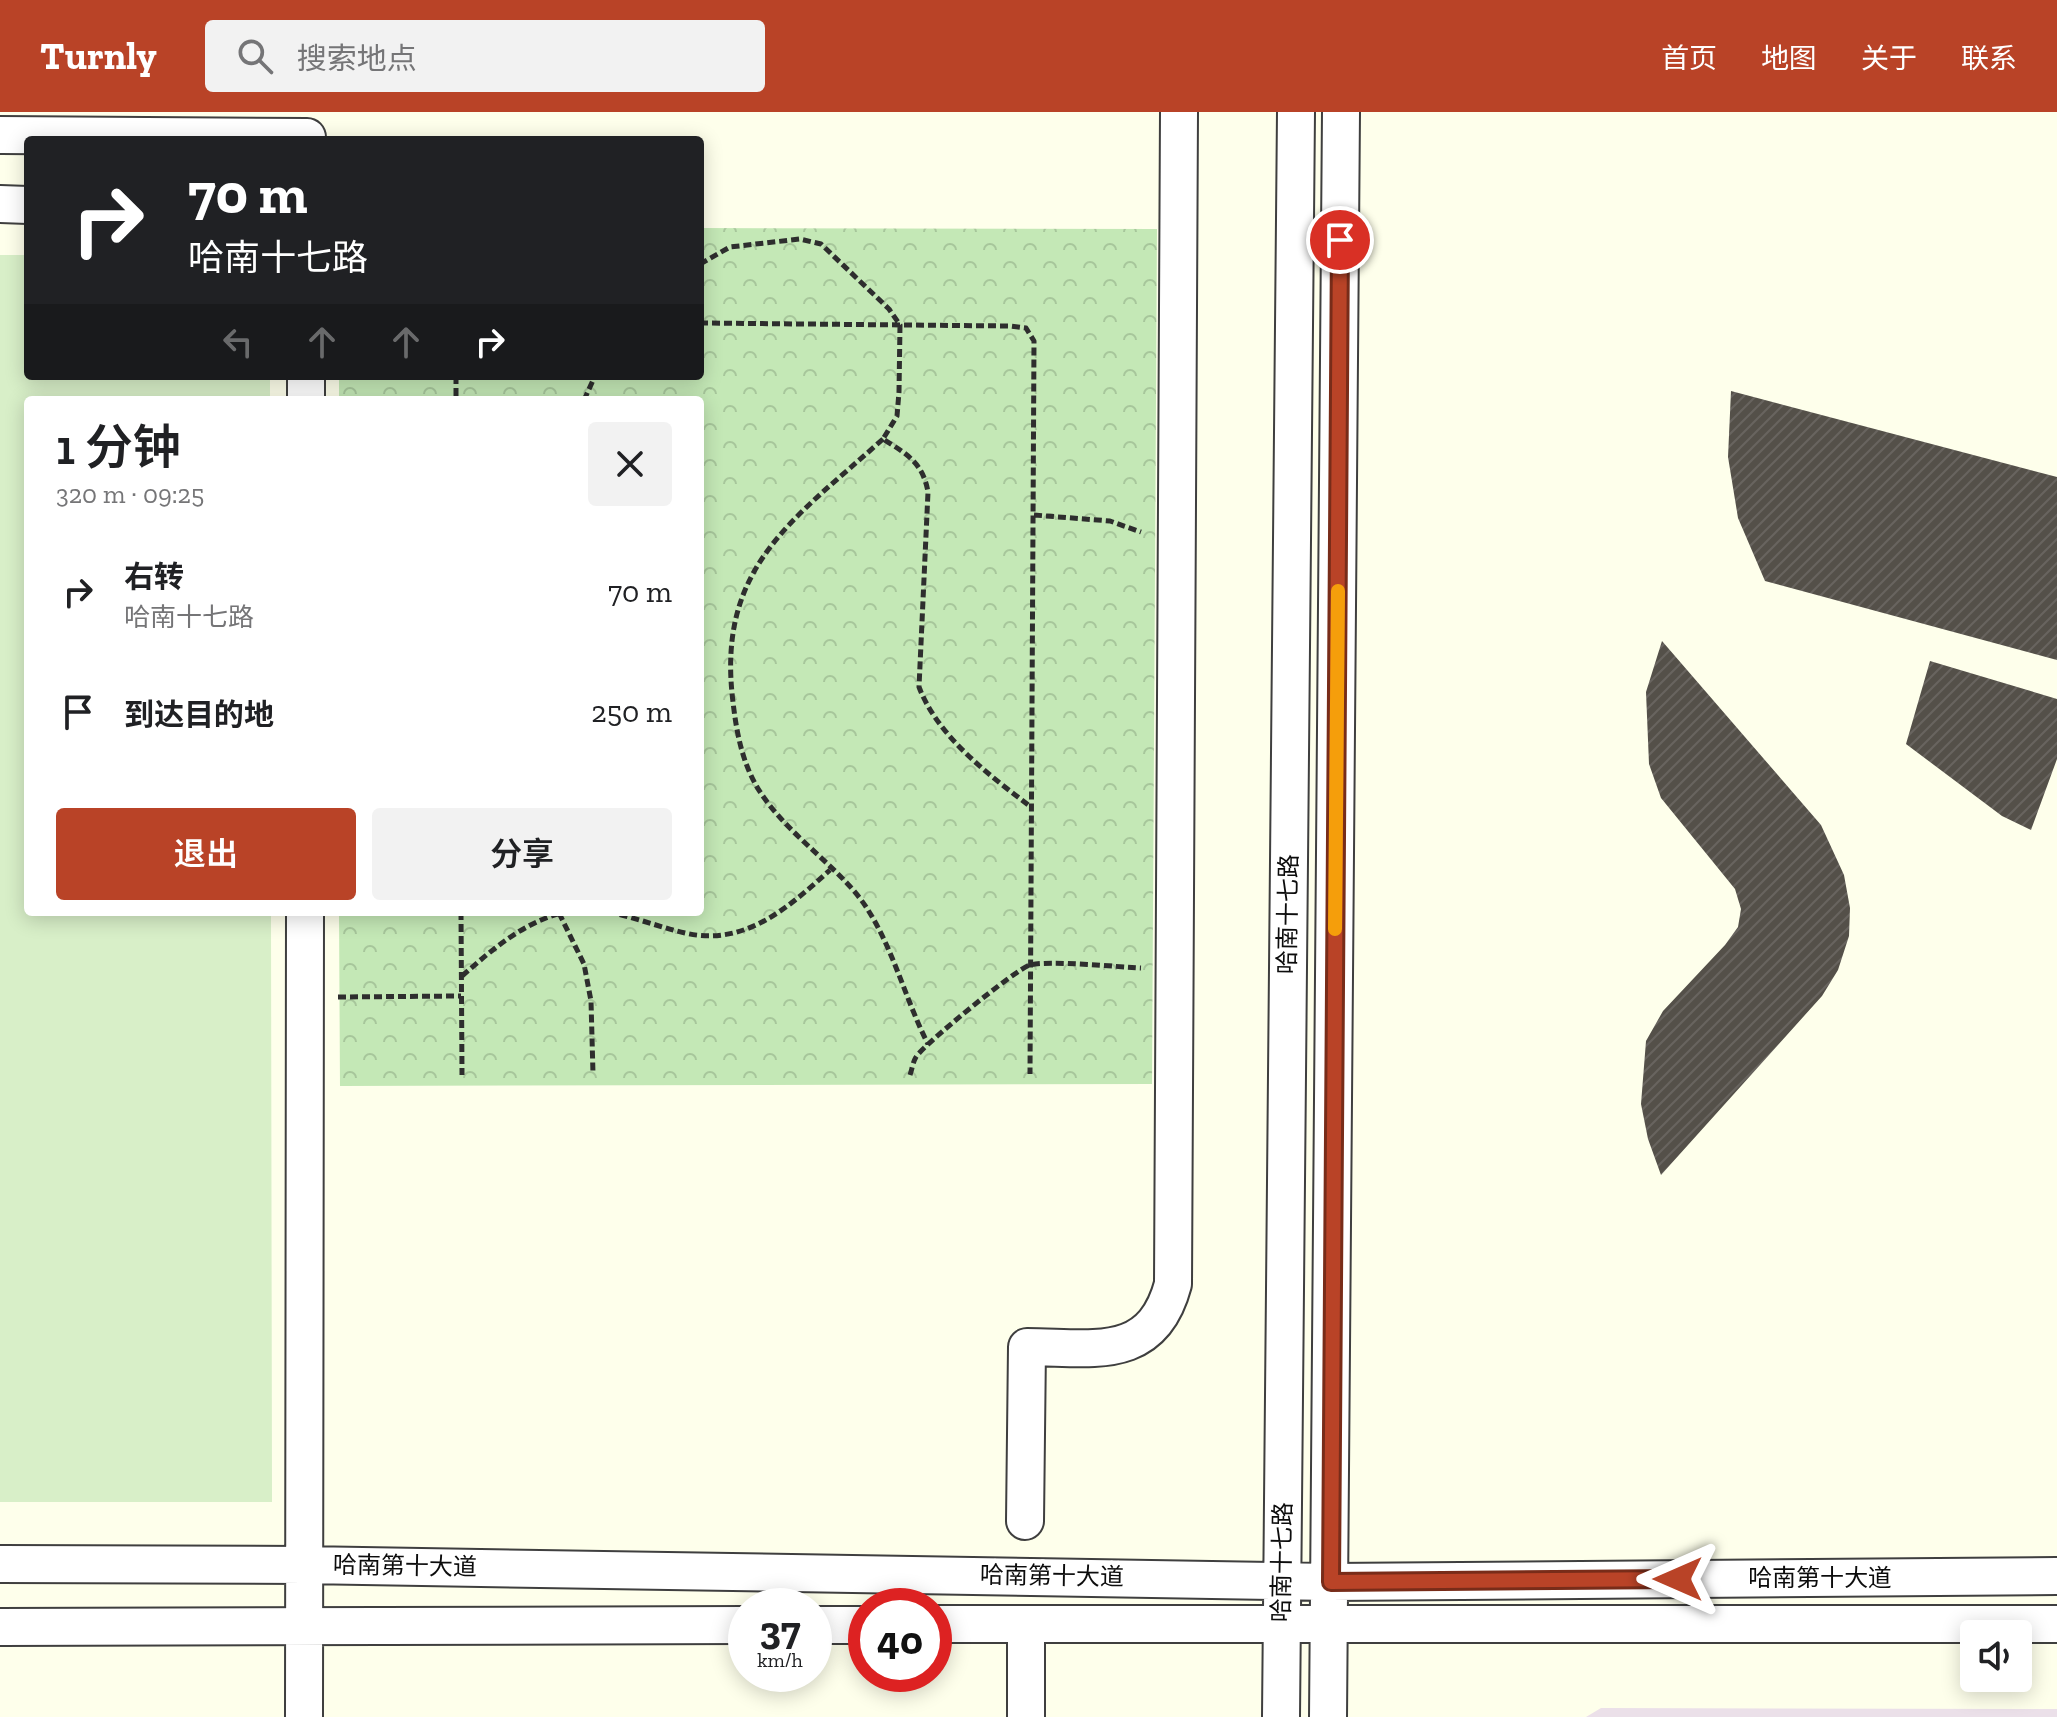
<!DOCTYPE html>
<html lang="zh">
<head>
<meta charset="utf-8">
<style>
  :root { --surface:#fff; --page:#f2f2f2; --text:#202124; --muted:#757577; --accent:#b94327 }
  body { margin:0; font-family:"Zilla Slab","Noto Sans SC",serif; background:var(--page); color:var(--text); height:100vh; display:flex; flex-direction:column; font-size:30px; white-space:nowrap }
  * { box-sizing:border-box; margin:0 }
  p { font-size:26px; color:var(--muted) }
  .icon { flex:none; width:44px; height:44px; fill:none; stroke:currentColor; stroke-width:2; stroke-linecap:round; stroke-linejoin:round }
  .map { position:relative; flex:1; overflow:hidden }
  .drawer { position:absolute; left:24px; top:284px; width:680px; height:520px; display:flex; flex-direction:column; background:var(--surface); border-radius:8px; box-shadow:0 4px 20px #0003 }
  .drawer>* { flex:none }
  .hud { position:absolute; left:24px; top:24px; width:680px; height:244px; border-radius:8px; box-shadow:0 4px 20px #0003; background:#202124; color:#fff; overflow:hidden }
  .fabs { position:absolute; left:1960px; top:1508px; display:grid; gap:16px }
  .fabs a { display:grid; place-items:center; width:72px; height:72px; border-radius:8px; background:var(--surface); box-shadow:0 4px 20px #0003; font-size:40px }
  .speed { position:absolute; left:728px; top:1476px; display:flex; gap:16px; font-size:40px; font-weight:700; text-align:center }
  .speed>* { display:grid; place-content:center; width:104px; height:104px; border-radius:50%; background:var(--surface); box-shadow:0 4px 20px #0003; line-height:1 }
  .speed small { font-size:20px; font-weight:400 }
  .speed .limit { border:12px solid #d22; background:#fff; color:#111 }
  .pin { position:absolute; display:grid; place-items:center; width:68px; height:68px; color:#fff; margin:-34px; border:4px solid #fff; border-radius:50%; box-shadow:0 2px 8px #0007 }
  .me { position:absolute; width:88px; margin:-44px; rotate:270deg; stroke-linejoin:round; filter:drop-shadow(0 0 6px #0008) }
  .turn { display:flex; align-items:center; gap:28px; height:168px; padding:0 32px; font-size:36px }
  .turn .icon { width:104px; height:104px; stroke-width:2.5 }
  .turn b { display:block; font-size:56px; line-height:68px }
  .lanes { display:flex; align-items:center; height:76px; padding:0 32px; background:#0003; justify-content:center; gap:40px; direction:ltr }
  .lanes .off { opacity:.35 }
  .round { display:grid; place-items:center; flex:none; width:84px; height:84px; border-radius:8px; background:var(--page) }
  .overview { display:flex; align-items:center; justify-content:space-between; height:136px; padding:0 32px }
  h1 { font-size:48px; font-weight:600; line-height:60px }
  .button { display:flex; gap:16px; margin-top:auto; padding:16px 32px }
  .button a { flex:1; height:92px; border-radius:8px; background:var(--accent); color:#fff; font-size:32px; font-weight:600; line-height:92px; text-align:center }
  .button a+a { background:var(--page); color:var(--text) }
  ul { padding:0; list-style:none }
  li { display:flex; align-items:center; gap:24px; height:120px; padding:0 32px }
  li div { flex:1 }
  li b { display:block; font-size:30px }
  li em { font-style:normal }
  header { display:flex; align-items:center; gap:48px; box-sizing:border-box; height:112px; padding:0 40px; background:var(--accent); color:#fff }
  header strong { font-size:38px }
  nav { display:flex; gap:44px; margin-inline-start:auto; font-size:28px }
  .search { width:560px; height:72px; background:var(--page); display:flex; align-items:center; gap:20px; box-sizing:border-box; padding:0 28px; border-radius:8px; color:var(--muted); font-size:30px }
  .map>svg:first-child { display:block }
  .industrial { fill:#ebe0e9 }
  .park { fill:url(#park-crowns) }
  .pitch { fill:#d8efc8 }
  .building { fill:url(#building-hatch) }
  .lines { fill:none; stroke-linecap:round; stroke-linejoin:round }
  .minor-casing { stroke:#3f3f3f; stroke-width:40 }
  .path { stroke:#2e2e2e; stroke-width:5; stroke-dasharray:8 4; stroke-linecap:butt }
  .minor { stroke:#fff; stroke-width:36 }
  .route-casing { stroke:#782c19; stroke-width:20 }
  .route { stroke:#b94327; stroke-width:14 }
  .slow { stroke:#f59e0b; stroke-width:14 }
  .labels { text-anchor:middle; stroke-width:8; stroke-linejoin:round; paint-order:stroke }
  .street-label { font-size:24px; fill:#0c0c0c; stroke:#fff }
</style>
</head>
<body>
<header>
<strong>Turnly</strong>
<div class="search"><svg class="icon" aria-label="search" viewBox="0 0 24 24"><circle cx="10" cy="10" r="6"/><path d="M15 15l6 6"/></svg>搜索地点</div>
<nav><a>首页</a><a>地图</a><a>关于</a><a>联系</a></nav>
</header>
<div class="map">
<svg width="2057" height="1605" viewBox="0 0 2057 1605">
  <defs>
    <pattern id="park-crowns" width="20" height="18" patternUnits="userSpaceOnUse" patternTransform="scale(2)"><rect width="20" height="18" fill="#c4e8b6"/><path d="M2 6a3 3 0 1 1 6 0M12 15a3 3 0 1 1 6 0" fill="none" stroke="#a7c69b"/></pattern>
    <pattern id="building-hatch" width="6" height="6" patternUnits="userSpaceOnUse" patternTransform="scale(2)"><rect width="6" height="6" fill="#545049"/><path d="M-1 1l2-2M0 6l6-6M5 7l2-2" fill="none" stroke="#68645f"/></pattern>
  </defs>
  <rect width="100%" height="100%" fill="#feffeb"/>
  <path class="industrial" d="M 1601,1596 L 2057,1597 L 2057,1605 L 1586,1605 Z"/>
  <path class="park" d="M 700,116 L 1157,117 L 1152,972 L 340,974 L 339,800 L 700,800 L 700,288 L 339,288 L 339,264 L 700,264 Z"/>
  <path class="pitch" d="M 0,143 L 28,143 L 28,264 L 270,264 L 270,288 L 28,288 L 28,800 L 271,800 L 272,1390 L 0,1390 Z"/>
  <path class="building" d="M 1731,279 L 2057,365 L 2057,548 L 1765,469 L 1738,406 L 1728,345 Z
    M 1662,529 L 1821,713 L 1844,763 L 1850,796 L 1849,824 L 1838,858 L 1822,884 L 1661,1063 L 1648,1027 L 1641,992 L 1646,929 L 1663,899 L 1725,833 L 1738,815 L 1741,797 L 1735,777 L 1661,686 L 1649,652 L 1646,580 Z
    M 1930,549 L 2057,587 L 2057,647 L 2031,718 L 2002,704 L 1906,632 Z"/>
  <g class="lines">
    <g class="minor-casing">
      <path id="minor" d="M 0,23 L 307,25
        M 0,92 L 28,93
        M 306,288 L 306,264
        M 1025,1409 L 1027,1235 C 1092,1235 1152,1251 1173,1172 L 1179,0
        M 0,1452 L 304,1453 L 1331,1470 L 2057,1464
        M 934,1512 L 2057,1512
        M 814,1513 L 866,1513
        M 0,1515 L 746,1513
        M 304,1605 L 305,800
        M 1026,1605 L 1026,1512
        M 1281,1605 L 1296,0
        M 1328,1605 L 1341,0"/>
    </g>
    <path class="path" d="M 700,152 L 730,135 L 800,127 L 821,132 L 889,197 L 900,213 L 899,280 L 897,304 L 883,327 C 907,342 923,351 928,380 L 919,575 C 938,625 989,663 1031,695
      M 700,211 L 1010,214 L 1026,216 L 1034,229 L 1030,962
      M 456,264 L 456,288
      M 584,288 L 595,264
      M 883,327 C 793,408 716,455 733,590 C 737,625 744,659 765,687 C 794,728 844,759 868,798 C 894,839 906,889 928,932
      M 1034,403 L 1110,409 L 1141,420
      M 461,800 L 462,963
      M 608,800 C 634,805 659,815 685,821 C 745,835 789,795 830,758
      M 559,801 L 584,852 L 591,889 L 593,962
      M 462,864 C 494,836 524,810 565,800
      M 338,885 L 461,884
      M 910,963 C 912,957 913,950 916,945 C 922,934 1017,856 1030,853 C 1049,848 1117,855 1141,856"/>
    <use href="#minor" class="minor"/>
  </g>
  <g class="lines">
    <g class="route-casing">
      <path id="route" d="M 1340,128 L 1331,1470 L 1678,1467"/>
    </g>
    <use href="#route" class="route"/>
    <path class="slow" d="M 1335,817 L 1338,479"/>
  </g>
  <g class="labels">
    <g class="street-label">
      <text transform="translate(1288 802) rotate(-89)" y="8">哈南十七路</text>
      <text transform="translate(1282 1450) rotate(-89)" y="8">哈南十七路</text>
      <text transform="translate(405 1454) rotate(1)" y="8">哈南第十大道</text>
      <text transform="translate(1052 1464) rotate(1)" y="8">哈南第十大道</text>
      <text x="1820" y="1474">哈南第十大道</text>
    </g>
  </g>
</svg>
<div class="fabs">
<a><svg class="icon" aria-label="sound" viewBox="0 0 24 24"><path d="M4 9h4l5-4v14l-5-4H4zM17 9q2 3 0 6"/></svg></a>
</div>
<div class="speed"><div>37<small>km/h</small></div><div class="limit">40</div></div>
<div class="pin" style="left:1340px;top:128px;background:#d93025"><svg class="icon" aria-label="arrive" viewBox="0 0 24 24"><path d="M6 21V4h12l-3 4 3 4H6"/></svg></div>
<svg class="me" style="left:1678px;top:1467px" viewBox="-20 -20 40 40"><path d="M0-17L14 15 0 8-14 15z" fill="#b94327" stroke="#fff" stroke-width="4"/></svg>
<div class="hud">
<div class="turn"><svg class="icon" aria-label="right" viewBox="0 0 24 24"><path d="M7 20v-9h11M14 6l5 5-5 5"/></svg><div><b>70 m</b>哈南十七路</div></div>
<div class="lanes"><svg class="icon off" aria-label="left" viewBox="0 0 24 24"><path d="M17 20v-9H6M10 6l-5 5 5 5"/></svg><svg class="icon off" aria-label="ahead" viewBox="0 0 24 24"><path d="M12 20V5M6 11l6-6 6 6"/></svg><svg class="icon off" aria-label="ahead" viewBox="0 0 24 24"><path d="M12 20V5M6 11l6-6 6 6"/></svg><svg class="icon" aria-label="right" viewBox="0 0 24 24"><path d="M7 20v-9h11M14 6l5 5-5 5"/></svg></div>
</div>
<section class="drawer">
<div class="overview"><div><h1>1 分钟</h1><p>320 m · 09:25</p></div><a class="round"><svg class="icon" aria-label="close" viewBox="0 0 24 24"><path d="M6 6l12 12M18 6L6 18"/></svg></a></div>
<ul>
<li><svg class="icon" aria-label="right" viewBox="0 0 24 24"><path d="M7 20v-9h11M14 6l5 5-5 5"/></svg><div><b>右转</b><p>哈南十七路</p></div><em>70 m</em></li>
<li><svg class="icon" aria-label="arrive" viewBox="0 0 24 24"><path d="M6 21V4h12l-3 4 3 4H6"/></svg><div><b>到达目的地</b></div><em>250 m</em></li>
</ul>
<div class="button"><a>退出</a><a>分享</a></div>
</section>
</div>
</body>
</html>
